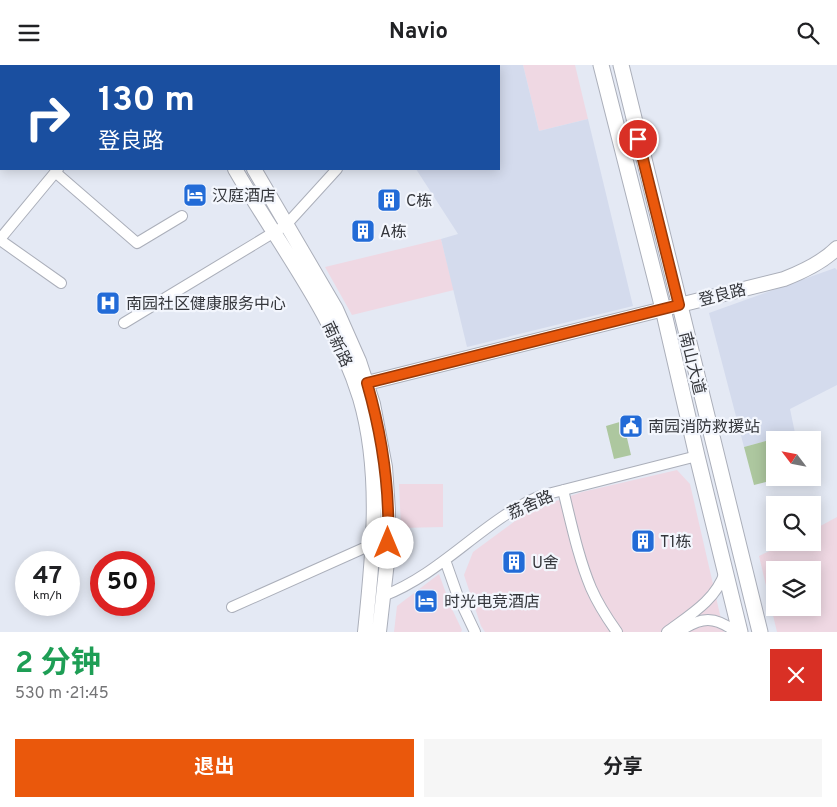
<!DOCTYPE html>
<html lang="zh">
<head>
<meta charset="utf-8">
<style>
  :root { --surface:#fff; --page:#f6f6f6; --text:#202124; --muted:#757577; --accent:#ea580c }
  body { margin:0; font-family:Overpass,"Noto Sans SC",sans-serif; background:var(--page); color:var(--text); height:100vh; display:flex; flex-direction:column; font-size:19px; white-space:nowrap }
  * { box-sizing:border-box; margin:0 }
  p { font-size:16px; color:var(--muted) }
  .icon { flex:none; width:28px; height:28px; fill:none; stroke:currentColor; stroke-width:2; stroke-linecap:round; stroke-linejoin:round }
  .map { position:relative; height:567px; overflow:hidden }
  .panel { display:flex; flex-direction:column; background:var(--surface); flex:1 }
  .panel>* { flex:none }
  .hud { position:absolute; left:0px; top:0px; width:500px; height:105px; box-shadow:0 2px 12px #0003; background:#1a4fa0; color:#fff; overflow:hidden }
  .needle { width:32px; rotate:302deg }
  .fabs { position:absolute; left:766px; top:366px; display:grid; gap:10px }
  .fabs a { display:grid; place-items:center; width:55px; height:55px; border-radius:0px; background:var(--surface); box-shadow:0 2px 12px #0003; font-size:25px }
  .speed { position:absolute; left:15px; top:486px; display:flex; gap:10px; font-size:25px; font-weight:700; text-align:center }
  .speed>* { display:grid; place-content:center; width:65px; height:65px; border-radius:50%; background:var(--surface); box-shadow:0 2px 12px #0003; line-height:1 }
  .speed small { font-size:12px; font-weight:400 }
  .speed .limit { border:8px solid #d22; background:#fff; color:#111 }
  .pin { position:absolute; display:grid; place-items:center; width:42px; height:42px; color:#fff; margin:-21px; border:2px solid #fff; border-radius:50%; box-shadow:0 1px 5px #0007 }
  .me { position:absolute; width:55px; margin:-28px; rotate:0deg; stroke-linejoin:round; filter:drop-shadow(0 0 4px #0008) }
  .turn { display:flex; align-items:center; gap:18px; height:105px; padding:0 15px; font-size:22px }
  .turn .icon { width:65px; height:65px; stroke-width:2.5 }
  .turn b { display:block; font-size:35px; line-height:42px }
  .round { display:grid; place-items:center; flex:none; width:52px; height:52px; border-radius:0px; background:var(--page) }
  .head { display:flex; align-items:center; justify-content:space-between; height:85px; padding:0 15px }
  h1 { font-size:30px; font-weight:700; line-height:38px; color:#1e9e55 }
  .cta { display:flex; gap:10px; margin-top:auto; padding:10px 15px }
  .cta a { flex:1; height:58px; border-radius:0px; background:var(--accent); color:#fff; font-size:20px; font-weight:700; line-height:58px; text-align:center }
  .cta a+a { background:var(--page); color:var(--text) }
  header { display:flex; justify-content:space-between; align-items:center; height:65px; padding:0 15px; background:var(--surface); font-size:22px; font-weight:700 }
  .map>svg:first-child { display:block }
  .commercial { fill:#efd8e3; fill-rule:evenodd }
  .built { fill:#d4dbed }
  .green { fill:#adc79f }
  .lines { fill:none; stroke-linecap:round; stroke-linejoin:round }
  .minor-casing { stroke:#abafba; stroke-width:12 }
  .secondary-casing { stroke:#abafba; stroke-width:16 }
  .primary-casing { stroke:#abafba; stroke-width:17 }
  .minor { stroke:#fff; stroke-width:10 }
  .secondary { stroke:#fff; stroke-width:14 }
  .primary { stroke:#fff; stroke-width:15 }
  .route-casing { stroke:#983908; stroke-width:12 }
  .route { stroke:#ea580c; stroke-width:9 }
  .labels { text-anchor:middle; stroke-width:4.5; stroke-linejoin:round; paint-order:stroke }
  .poi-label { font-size:16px; fill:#35373c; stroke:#f3f6fd; text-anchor:start }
  .street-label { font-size:16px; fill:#35373c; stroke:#f3f6fd }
</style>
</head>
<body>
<header><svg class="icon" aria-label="menu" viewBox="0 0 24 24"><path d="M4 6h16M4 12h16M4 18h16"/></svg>Navio<svg class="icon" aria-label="search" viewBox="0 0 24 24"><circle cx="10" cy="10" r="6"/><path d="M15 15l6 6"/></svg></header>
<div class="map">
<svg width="837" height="567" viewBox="0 0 837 567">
  <rect width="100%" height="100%" fill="#e4e9f4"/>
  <path class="commercial" d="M 523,0 L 575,0 L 588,54 L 539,66 Z
    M 441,174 L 454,225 L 352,250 L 325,202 Z
    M 677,405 L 690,419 L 724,567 L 485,567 L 481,561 L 464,510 L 473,487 L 530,445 L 582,427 Z
    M 399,419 L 443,419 L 443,462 L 401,463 Z
    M 837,452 L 837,567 L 777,567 L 759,491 L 787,478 L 812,478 L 813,465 ZM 775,505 L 812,505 L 812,542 L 775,542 Z
    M 439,509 L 451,542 L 462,565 L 461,567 L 394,567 L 397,541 Z"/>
  <path class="built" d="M 208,0 L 523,0 L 539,66 L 588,54 L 633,241 L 467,282 L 441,174 L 458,169 L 416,104 L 499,104 L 499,1 Z
    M 835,203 L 837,205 L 837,320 L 790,344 L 795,368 L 744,382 L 709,248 Z"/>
  <path class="green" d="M 623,356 L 631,390 L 614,394 L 606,361 Z
    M 795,368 L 796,375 L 775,375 L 775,412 L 781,413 L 754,420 L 744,382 Z"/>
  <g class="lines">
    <g class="minor-casing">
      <path id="minor" d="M 432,1 L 433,0
        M 55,107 L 137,178 L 182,151
        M 0,174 L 58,104
        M 0,175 L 61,218
        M 124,258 L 286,160 L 337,104
        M 563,425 C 571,457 578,492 591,523 C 598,539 607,553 617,567
        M 445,495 L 457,529 L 475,567
        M 383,531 C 443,508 482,456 540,431 L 697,391
        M 232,542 L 373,479
        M 667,567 C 690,550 716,535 725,507
        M 679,567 C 701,551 715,551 736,567"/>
    </g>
    <g class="secondary-casing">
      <path id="secondary" d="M 176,0 L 177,1
        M 193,0 L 194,1
        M 235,104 C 278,179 334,249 360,333 C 382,408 373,491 365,567
        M 254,104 L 336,244 L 359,296 L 373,339 L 385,402 L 388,445 L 388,488 L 379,567
        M 367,318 L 784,214 C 802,207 822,198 837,183"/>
    </g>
    <g class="primary-casing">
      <path id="primary" d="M 601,0 L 663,244 L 697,391 L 740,567
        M 621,0 L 760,567"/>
    </g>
    <use href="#minor" class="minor"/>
    <use href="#secondary" class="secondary"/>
    <use href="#primary" class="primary"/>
  </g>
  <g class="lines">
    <g class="route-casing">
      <path id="route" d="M 388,478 C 390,423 382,370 367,318 L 679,240 L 638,74"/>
    </g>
    <use href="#route" class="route"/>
  </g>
  <defs>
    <g id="hotel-square" transform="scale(1.25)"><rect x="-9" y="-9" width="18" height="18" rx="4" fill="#226bd7" stroke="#f3f6fd"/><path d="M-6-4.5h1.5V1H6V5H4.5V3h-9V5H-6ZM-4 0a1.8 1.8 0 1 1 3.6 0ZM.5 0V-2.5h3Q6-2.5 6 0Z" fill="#fff"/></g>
    <g id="building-square" transform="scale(1.25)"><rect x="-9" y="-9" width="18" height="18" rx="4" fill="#226bd7" stroke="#f3f6fd"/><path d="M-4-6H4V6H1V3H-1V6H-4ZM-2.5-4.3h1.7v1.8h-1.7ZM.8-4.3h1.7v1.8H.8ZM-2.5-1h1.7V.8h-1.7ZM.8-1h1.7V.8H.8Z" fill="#fff"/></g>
    <g id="hospital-square" transform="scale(1.25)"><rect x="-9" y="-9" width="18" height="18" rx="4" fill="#226bd7" stroke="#f3f6fd"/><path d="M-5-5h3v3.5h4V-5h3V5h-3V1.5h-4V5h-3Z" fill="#fff"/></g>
    <g id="civic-square" transform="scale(1.25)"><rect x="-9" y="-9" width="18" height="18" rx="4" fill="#226bd7" stroke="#f3f6fd"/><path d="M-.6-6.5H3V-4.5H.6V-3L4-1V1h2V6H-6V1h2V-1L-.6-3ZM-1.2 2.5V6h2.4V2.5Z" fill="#fff"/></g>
  </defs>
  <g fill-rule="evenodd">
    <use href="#hotel-square" x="195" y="130"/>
    <use href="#building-square" x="389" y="135"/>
    <use href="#building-square" x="363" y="166"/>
    <use href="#hospital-square" x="108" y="238"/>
    <use href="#civic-square" x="631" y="361"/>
    <use href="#building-square" x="643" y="476"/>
    <use href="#building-square" x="514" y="497"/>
    <use href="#hotel-square" x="426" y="536"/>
  </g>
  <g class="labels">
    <g class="poi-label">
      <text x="212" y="136">汉庭酒店</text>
      <text x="406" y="141">C栋</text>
      <text x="380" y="172">A栋</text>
      <text x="126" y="244">南园社区健康服务中心</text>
      <text x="648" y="367">南园消防救援站</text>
      <text x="660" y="482">T1栋</text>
      <text x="532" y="503">U舍</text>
      <text x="444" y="542">时光电竞酒店</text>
    </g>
    <g class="street-label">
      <text transform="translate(722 229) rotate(-14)" y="6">登良路</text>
      <text transform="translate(338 279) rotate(65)" y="6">南新路</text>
      <text transform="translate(693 298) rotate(76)" y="6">南山大道</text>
      <text transform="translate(530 439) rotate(-24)" y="6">荔舍路</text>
    </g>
  </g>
</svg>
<div class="fabs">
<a><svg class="needle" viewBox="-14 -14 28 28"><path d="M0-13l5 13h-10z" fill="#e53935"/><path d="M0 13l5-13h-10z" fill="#757577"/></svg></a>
<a><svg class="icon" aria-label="search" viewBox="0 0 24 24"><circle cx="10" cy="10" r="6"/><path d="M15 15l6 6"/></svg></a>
<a><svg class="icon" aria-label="layers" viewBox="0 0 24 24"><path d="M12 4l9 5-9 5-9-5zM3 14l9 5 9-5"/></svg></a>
</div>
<div class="speed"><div>47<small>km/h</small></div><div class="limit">50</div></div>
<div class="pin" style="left:638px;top:74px;background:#d93025"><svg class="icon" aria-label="arrive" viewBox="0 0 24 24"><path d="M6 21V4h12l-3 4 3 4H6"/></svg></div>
<svg class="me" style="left:388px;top:478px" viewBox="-20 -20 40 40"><circle r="19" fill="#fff"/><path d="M0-13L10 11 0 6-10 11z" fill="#ea580c"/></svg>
<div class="hud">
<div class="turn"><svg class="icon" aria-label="right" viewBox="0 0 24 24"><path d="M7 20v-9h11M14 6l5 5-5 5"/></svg><div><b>130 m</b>登良路</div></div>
</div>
</div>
<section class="panel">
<div class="head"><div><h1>2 分钟</h1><p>530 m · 21:45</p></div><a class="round" style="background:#d93025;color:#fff"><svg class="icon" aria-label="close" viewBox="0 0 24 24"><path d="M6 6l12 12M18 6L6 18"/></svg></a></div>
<div class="cta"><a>退出</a><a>分享</a></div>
</section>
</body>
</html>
